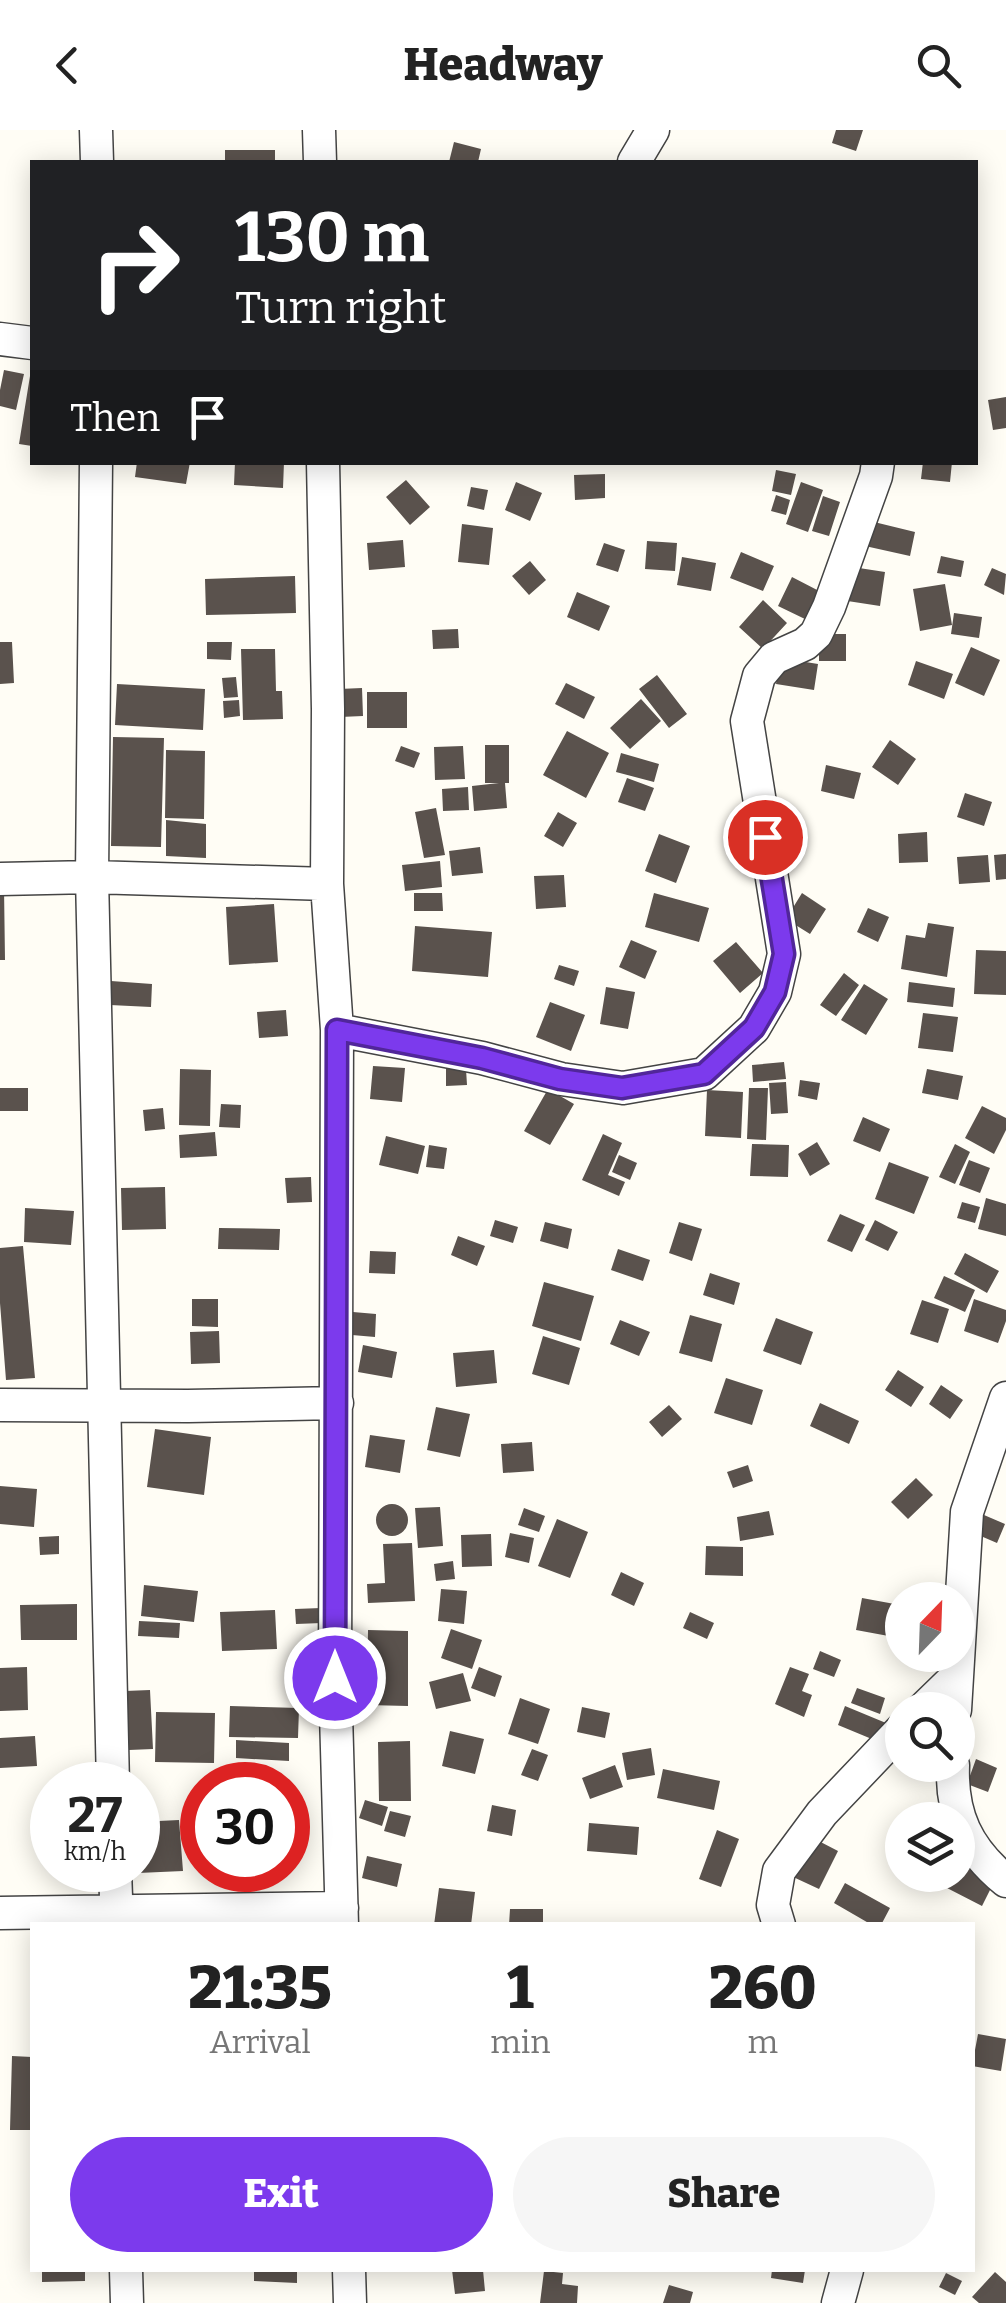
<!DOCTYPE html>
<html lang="en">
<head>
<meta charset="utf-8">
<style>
  :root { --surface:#fff; --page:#f6f6f6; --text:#222; --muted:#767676; --accent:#7c3aed }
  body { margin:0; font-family:Bitter,serif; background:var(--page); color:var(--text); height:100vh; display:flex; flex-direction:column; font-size:38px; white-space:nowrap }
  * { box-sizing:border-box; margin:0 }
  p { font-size:32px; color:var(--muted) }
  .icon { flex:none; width:55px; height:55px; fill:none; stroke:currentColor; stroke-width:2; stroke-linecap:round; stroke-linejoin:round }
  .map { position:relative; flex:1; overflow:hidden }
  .panel { position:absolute; left:30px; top:1792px; width:945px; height:350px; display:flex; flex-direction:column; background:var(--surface); border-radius:0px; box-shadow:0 5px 25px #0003 }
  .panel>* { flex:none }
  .banner { position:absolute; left:30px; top:30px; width:948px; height:305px; border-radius:0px; box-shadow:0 5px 25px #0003; background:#202124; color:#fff; overflow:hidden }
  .needle { width:65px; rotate:23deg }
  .buttons { position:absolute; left:885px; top:1452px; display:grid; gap:20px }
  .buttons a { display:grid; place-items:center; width:90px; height:90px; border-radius:50%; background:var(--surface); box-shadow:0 5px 25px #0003; font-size:50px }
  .speed { position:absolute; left:30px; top:1632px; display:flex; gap:20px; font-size:50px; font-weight:700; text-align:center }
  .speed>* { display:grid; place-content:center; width:130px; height:130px; border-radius:50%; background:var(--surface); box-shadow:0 5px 25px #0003; line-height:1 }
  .speed small { font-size:25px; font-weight:400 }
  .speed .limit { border:15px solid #d22; background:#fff; color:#111 }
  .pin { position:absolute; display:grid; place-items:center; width:85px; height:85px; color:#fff; margin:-42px; border:5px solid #fff; border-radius:50%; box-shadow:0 2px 10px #0007 }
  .me { position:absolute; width:110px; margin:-55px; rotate:0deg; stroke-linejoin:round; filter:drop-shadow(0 0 8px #0008) }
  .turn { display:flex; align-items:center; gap:35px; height:210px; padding:0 40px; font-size:45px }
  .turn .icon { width:130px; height:130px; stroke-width:2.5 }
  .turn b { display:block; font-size:70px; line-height:85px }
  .then { display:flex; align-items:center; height:95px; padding:0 40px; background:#0003; gap:20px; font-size:38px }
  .eta { display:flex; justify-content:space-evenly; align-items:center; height:170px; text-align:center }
  .eta b { font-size:60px; font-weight:800; line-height:70px }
  .button { display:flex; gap:20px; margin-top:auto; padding:20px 40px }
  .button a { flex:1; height:115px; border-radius:60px; background:var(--accent); color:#fff; font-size:40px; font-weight:800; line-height:115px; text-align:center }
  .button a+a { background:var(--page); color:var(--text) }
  header { display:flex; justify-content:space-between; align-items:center; height:130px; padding:0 40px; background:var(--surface); font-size:45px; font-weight:800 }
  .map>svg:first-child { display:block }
  .building { fill:#5a524d }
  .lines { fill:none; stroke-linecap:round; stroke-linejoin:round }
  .minor-casing { stroke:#444; stroke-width:35 }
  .minor { stroke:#fff; stroke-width:32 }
  .route-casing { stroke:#51269a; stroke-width:25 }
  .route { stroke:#7c3aed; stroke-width:18 }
</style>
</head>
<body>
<header><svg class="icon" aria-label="back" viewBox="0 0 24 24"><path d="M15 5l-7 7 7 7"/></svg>Headway<svg class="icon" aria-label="search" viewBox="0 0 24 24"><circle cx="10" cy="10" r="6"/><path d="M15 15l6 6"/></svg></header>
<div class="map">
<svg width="1006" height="2173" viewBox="0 0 1006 2173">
  <rect width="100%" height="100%" fill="#fffdf5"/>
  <path class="building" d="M 836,0 L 863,0 L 856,21 L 832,13 Z
    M 454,12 L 481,19 L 478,32 L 449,32 Z
    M 225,20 L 275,20 L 275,32 L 225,32 Z
    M 4,240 L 24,244 L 16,280 L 0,276 L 0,260 Z
    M 30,246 L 32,246 L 32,316 L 19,314 Z
    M 1006,267 L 1006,298 L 993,300 L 988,270 Z
    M 137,332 L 190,332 L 186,354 L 135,347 Z
    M 235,332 L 284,332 L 283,358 L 234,355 Z
    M 923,332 L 952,332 L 950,352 L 921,349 Z
    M 776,340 L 796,344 L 791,365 L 772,361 Z
    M 605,344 L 605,368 L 575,370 L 574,345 Z
    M 406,350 L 430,377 L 410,395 L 386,367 Z
    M 516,352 L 542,363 L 530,391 L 505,380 Z
    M 801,352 L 823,360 L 808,402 L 786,394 Z
    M 471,357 L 488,360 L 484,380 L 467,376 Z
    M 776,365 L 790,370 L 786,385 L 771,381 Z
    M 823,366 L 840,372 L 829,406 L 812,401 Z
    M 870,391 L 915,402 L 910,426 L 865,416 Z
    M 462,394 L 493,398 L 489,435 L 458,432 Z
    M 403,410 L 405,437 L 369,440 L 367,413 Z
    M 647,411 L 677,413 L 675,441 L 645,439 Z
    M 604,413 L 625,420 L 618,442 L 596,435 Z
    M 741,422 L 774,436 L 763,461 L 730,448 Z
    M 941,426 L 964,431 L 961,447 L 937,443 Z
    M 682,427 L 716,433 L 711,461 L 677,455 Z
    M 530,431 L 546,450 L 529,465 L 512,446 Z
    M 846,436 L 885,442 L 880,476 L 841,470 Z
    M 992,438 L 1006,444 L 1004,465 L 984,455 Z
    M 295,446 L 296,483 L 206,485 L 205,449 Z
    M 792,447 L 821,462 L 807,490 L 778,476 Z
    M 945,454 L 952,495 L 920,501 L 913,459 Z
    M 577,462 L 610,476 L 599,501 L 567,487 Z
    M 763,470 L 787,493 L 763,519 L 739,497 Z
    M 954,483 L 982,487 L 979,508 L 951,504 Z
    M 458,499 L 459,518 L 433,519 L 432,500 Z
    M 819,504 L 846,504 L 846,531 L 819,531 Z
    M 0,512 L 12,512 L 14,553 L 0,554 Z
    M 207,512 L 232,512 L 231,530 L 207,529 Z
    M 971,517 L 1000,530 L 984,566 L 955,553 Z
    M 241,519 L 275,519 L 276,561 L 282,561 L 283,589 L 243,590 Z
    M 781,528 L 818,534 L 814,560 L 776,554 Z
    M 916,531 L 953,544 L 944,569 L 908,555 Z
    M 657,545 L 687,584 L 669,598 L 639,559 Z
    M 236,547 L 238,567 L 224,568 L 222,548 Z
    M 566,553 L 595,567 L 584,589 L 555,574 Z
    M 117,554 L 205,559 L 203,600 L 115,595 Z
    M 362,558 L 363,586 L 340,587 L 339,559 Z
    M 367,562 L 407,562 L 407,598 L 367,598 Z
    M 641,569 L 661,591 L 630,619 L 610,598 Z
    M 239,570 L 240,586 L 224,588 L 223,571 Z
    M 567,601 L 609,623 L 586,668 L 543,645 Z
    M 113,607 L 164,608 L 161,717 L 111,716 Z
    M 890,610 L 916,629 L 898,655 L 872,637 Z
    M 485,615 L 509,615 L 509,653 L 505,653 L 507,678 L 474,681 L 472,656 L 499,653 L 485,653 Z
    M 401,616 L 420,623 L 414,638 L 395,631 Z
    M 463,616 L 465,649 L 435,650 L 434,617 Z
    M 166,620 L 205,621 L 204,689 L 165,688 Z
    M 621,623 L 659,634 L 654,652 L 616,642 Z
    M 826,635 L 861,643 L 854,669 L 821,661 Z
    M 627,648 L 654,658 L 645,681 L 618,672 Z
    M 468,657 L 469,680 L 443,681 L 442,659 Z
    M 965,663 L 992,672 L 984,696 L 957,687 Z
    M 436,678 L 445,725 L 424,728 L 415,682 Z
    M 558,682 L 577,693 L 563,717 L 544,706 Z
    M 166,690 L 206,694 L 206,728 L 166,726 Z
    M 927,702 L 928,732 L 899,733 L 898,704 Z
    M 659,704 L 690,716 L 676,753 L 645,741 Z
    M 480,717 L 483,743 L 452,746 L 449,721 Z
    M 1006,724 L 1006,749 L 996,750 L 994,725 Z
    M 988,725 L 990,752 L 959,754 L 957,727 Z
    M 440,731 L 442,757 L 405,761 L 402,735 Z
    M 564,745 L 566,777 L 536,779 L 534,746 Z
    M 0,757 L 4,757 L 5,830 L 0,830 Z
    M 414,763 L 442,763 L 443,781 L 414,781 Z
    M 654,763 L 709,778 L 699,812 L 645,797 Z
    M 802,763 L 826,779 L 810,804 L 786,789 Z
    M 274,774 L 278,832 L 229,835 L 226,777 Z
    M 868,778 L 889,787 L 878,812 L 857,802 Z
    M 928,793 L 954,797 L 947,847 L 901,839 L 906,805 L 925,808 Z
    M 415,796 L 492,802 L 488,847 L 412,841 Z
    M 631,810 L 657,821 L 645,849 L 619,837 Z
    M 736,812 L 763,843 L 740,863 L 713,831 Z
    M 976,820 L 1006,821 L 1006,865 L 974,864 Z
    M 559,835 L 579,841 L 574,856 L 554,849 Z
    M 844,843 L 859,855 L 836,886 L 820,875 Z
    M 111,851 L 152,854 L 151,877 L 110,875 Z
    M 909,852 L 955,858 L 953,877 L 907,872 Z
    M 864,854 L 888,869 L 866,905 L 841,890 Z
    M 606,857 L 635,862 L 628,899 L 600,894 Z
    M 550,872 L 585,885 L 571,921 L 536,907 Z
    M 286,880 L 288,906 L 259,908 L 257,882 Z
    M 923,883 L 958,887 L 953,922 L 918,918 Z
    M 784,932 L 786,949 L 753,952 L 752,935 Z
    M 373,936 L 405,938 L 402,972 L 370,969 Z
    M 180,939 L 211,940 L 210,996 L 179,995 Z
    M 446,939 L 466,939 L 467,955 L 446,956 Z
    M 927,939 L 963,946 L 958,970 L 922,963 Z
    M 800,950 L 820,953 L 817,970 L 798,966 Z
    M 786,952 L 788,983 L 771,984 L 769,953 Z
    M 0,958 L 28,958 L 28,981 L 0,981 Z
    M 749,958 L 768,958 L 766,1010 L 747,1009 Z
    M 548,959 L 574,974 L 550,1015 L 524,1001 Z
    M 707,960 L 743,962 L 741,1008 L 705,1006 Z
    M 221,974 L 241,975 L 240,998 L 219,997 Z
    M 982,976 L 1006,988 L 1006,1000 L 994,1024 L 965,1008 Z
    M 163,978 L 165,999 L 145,1001 L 143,980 Z
    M 863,987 L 890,999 L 880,1022 L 853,1011 Z
    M 215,1002 L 217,1026 L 180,1028 L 179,1005 Z
    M 603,1004 L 622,1013 L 608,1045 L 625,1052 L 619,1066 L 582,1050 Z
    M 386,1006 L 425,1016 L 418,1044 L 379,1035 Z
    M 817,1012 L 830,1034 L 810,1046 L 798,1024 Z
    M 752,1014 L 789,1015 L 788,1047 L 750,1046 Z
    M 955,1014 L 970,1022 L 955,1054 L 939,1047 Z
    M 429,1015 L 447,1018 L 444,1039 L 426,1037 Z
    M 619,1025 L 637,1033 L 630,1050 L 612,1042 Z
    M 969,1030 L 990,1038 L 980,1063 L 959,1055 Z
    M 889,1032 L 929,1047 L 914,1084 L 875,1069 Z
    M 311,1047 L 312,1072 L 287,1073 L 285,1048 Z
    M 165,1057 L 166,1099 L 122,1100 L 121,1058 Z
    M 986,1068 L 1006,1074 L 1006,1106 L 978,1099 Z
    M 962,1072 L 980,1077 L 975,1093 L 957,1088 Z
    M 25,1078 L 74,1081 L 71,1115 L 24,1112 Z
    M 840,1084 L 865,1095 L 852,1122 L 827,1111 Z
    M 495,1090 L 518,1097 L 513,1113 L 490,1106 Z
    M 875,1090 L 898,1102 L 888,1121 L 865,1110 Z
    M 545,1092 L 572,1099 L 568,1119 L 540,1111 Z
    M 679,1092 L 702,1099 L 692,1131 L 669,1123 Z
    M 219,1098 L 280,1099 L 279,1120 L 218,1119 Z
    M 458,1106 L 485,1116 L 477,1136 L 451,1125 Z
    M 23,1116 L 35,1248 L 6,1250 L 0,1173 L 0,1118 Z
    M 618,1119 L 650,1130 L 643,1151 L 611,1140 Z
    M 370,1121 L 396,1122 L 395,1144 L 369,1143 Z
    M 965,1123 L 999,1141 L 987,1163 L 954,1144 Z
    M 710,1143 L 740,1153 L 734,1175 L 703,1165 Z
    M 944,1146 L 975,1160 L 965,1182 L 934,1168 Z
    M 544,1152 L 594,1166 L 581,1211 L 532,1196 Z
    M 192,1169 L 218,1169 L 218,1197 L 192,1196 Z
    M 974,1169 L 1006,1180 L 1006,1191 L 998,1213 L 964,1201 Z
    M 922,1170 L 949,1179 L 938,1213 L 910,1204 Z
    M 353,1182 L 376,1184 L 375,1207 L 352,1205 Z
    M 690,1185 L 722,1194 L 712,1232 L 679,1223 Z
    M 776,1188 L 813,1202 L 801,1235 L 763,1221 Z
    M 620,1190 L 650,1202 L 639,1226 L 610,1214 Z
    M 219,1201 L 220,1233 L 191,1234 L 190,1202 Z
    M 543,1206 L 580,1218 L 569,1255 L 532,1244 Z
    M 363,1215 L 397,1222 L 392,1248 L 358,1242 Z
    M 494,1220 L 497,1253 L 456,1257 L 453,1223 Z
    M 898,1240 L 924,1257 L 911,1277 L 885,1260 Z
    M 726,1248 L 763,1260 L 752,1295 L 714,1283 Z
    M 941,1255 L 963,1270 L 950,1289 L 929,1274 Z
    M 820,1273 L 859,1291 L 849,1314 L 810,1296 Z
    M 669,1275 L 682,1289 L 662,1307 L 649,1292 Z
    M 436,1277 L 470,1284 L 460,1327 L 427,1320 Z
    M 155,1299 L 211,1307 L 204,1365 L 147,1357 Z
    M 370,1305 L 405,1310 L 400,1343 L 365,1337 Z
    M 532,1312 L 534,1341 L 503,1343 L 501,1314 Z
    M 748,1335 L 753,1351 L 733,1358 L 727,1342 Z
    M 916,1348 L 933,1365 L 908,1389 L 891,1372 Z
    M 0,1356 L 37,1359 L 34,1397 L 0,1394 Z
    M376 1390a16 16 0 1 1 32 0a16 16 0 1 1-32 0Z
    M 440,1377 L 443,1416 L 418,1418 L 415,1378 Z
    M 524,1378 L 545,1386 L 539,1402 L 518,1395 Z
    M 769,1381 L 774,1405 L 740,1411 L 737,1387 Z
    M 984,1385 L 1005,1394 L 997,1413 L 976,1404 Z
    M 557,1389 L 588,1402 L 570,1448 L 538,1436 Z
    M 510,1403 L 534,1408 L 529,1433 L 505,1427 Z
    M 491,1404 L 492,1436 L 462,1437 L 461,1405 Z
    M 59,1406 L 59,1424 L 40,1425 L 39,1407 Z
    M 412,1413 L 415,1471 L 368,1473 L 367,1454 L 385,1453 L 383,1414 Z
    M 706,1416 L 743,1417 L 743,1446 L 705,1445 Z
    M 453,1431 L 455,1449 L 436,1451 L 434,1434 Z
    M 621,1442 L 644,1453 L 634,1476 L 611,1465 Z
    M 144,1455 L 198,1461 L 194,1492 L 141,1486 Z
    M 441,1459 L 467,1461 L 464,1494 L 438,1491 Z
    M 862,1468 L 900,1475 L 894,1507 L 856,1500 Z
    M 77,1474 L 77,1510 L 21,1510 L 20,1475 Z
    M 321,1478 L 322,1493 L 296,1494 L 295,1479 Z
    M 275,1480 L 277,1519 L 222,1521 L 220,1482 Z
    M 690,1482 L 714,1493 L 707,1509 L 683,1498 Z
    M 139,1491 L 180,1493 L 179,1508 L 138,1506 Z
    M 451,1499 L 482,1510 L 472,1539 L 441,1528 Z
    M 368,1500 L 408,1501 L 408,1576 L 367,1575 Z
    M 820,1521 L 841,1530 L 834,1547 L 813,1539 Z
    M 27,1537 L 28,1580 L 0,1581 L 0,1538 Z
    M 479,1537 L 502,1546 L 495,1567 L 471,1558 Z
    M 790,1537 L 809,1544 L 802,1561 L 812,1565 L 804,1587 L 775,1574 Z
    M 463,1543 L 471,1571 L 436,1579 L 429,1552 Z
    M 857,1558 L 885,1568 L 880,1584 L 851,1573 Z
    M 150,1560 L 153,1619 L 129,1620 L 125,1561 Z
    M 520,1568 L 550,1579 L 538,1614 L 508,1604 Z
    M 230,1576 L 299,1578 L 298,1608 L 229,1607 Z
    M 845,1576 L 886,1593 L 879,1612 L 838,1595 Z
    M 582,1577 L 610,1583 L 605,1608 L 577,1602 Z
    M 156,1582 L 215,1583 L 214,1633 L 155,1632 Z
    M 450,1601 L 484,1609 L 475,1644 L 442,1636 Z
    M 35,1606 L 37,1636 L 0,1638 L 0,1608 Z
    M 236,1610 L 289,1613 L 289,1631 L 236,1628 Z
    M 410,1611 L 411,1671 L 379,1671 L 378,1612 Z
    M 651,1618 L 655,1645 L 627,1650 L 622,1623 Z
    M 532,1619 L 548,1625 L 538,1651 L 521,1645 Z
    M 976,1629 L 997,1638 L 988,1662 L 967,1654 Z
    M 615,1635 L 623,1657 L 590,1669 L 582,1648 Z
    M 663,1639 L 720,1651 L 714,1680 L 657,1668 Z
    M 365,1670 L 388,1677 L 382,1696 L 359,1688 Z
    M 492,1675 L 516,1680 L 512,1706 L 487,1701 Z
    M 390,1681 L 411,1686 L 405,1707 L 384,1701 Z
    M 179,1690 L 183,1741 L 138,1743 L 138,1692 Z
    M 589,1693 L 639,1697 L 637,1725 L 587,1721 Z
    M 717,1700 L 739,1709 L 721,1757 L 699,1749 Z
    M 811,1707 L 838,1721 L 819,1759 L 791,1746 Z
    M 367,1726 L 402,1734 L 397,1757 L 362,1748 Z
    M 959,1734 L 994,1752 L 982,1776 L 947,1758 L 954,1745 L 958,1745 Z
    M 845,1753 L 890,1778 L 881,1795 L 872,1795 L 834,1773 Z
    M 439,1758 L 475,1762 L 471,1795 L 434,1795 Z
    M 510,1779 L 543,1779 L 543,1795 L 509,1795 Z
    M 978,1904 L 1006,1909 L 1001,1941 L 972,1936 Z
    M 12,1926 L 32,1927 L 32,2000 L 10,2000 Z
    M 42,2140 L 85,2140 L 85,2151 L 42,2152 Z
    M 254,2140 L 297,2140 L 297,2153 L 254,2151 Z
    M 452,2140 L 483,2140 L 485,2161 L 455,2164 Z
    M 772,2140 L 805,2140 L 803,2153 L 771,2148 Z
    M 544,2141 L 563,2143 L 562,2154 L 578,2156 L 577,2173 L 540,2173 Z
    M 995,2142 L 1006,2152 L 1006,2173 L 979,2173 L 972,2167 Z
    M 946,2143 L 962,2151 L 955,2165 L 939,2157 Z
    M 669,2155 L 693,2162 L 690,2173 L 663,2173 Z"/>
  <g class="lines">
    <g class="minor-casing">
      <path id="minor" d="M 96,0 L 97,32
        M 319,0 L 320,32
        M 634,32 L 653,0
        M 0,209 L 32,213
        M 96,332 L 92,747 L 113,1655
        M 323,332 L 328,579 L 327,754 L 337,900 L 335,1548 L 342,1795
        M 0,749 L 92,747 L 327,754
        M 337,900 L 482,928 L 561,949 L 623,958 L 704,944 L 754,898 L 775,862 L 784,824 L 747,591 L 759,546 L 774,528 L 805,514 L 816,504 L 829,477 L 876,346 L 878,332
        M 0,1275 L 188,1276 L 337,1273
        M 922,1580 L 957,1546
        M 955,1580 L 967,1382 L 1006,1268
        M 953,1635 C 951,1685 967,1719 1006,1751
        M 115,1740 L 117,1795
        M 0,1783 L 342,1778
        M 779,1795 L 773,1775 L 779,1741 L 822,1683 L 902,1599
        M 126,2140 L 127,2173
        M 349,2140 L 350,2173
        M 838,2173 L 847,2140"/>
    </g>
    <use href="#minor" class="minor"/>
  </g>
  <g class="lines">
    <g class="route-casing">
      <path id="route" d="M 335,1548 L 337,900 L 482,928 L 560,949 L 622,958 L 704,944 L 754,898 L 775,862 L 784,824 L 765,707"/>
    </g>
    <use href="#route" class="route"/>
  </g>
</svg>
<div class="buttons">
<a><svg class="needle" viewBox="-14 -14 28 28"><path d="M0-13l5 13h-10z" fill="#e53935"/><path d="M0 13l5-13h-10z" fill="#767676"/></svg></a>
<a><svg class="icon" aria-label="search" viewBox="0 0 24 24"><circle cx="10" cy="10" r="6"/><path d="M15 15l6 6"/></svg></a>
<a><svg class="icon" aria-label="layers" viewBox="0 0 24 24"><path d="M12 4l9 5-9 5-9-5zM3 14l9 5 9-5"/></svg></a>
</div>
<div class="speed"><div>27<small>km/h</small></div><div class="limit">30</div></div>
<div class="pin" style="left:765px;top:707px;background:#d93025"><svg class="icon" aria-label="arrive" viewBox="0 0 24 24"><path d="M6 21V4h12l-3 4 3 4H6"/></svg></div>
<svg class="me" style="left:335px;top:1548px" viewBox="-20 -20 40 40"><circle r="17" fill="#7c3aed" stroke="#fff" stroke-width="3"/><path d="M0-11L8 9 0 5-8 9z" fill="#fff"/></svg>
<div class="banner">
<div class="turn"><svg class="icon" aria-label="right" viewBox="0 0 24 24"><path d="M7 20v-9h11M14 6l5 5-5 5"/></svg><div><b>130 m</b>Turn right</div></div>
<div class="then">Then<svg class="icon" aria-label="arrive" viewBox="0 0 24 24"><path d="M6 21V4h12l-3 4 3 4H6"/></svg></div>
</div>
<section class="panel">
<div class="eta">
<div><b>21:35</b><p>Arrival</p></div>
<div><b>1</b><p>min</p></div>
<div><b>260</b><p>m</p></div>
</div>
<div class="button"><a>Exit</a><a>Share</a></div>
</section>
</div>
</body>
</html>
